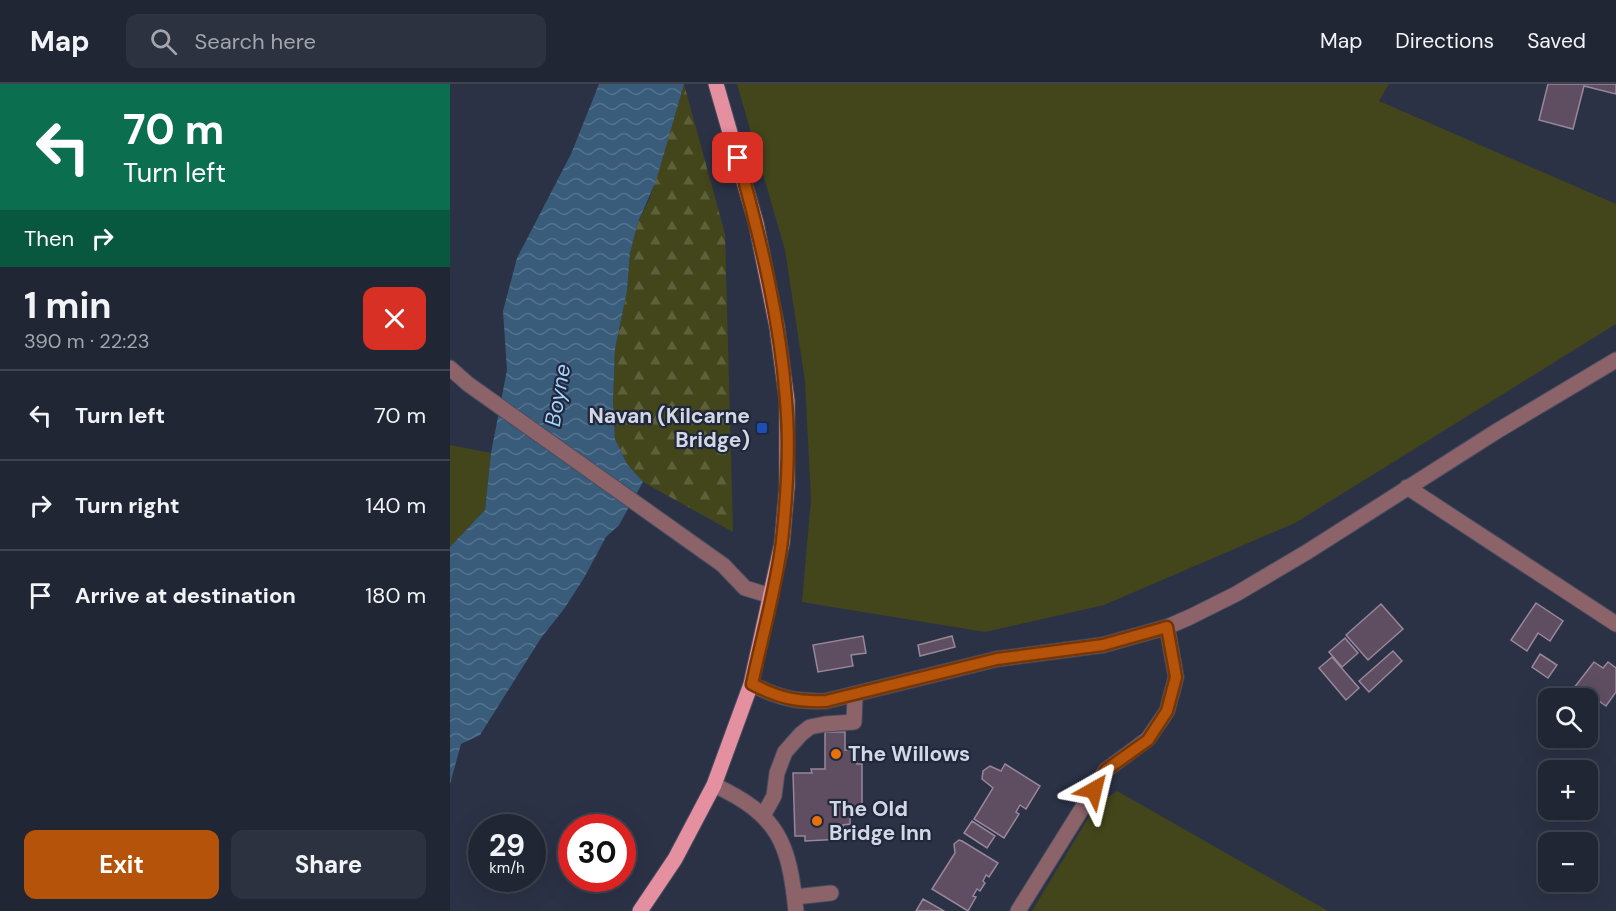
<!DOCTYPE html>
<html lang="en">
<head>
<meta charset="utf-8">
<style>
  :root { --surface:#212634; --page:#2d3240; --text:#f1f3f6; --muted:#a2a5ac; --line:#3e434f; --accent:#b45309 }
  body { margin:0; font-family:"DM Sans",sans-serif; background:var(--page); color:var(--text); height:100vh; display:flex; flex-direction:column; font-size:22px; white-space:nowrap }
  * { box-sizing:border-box; margin:0 }
  p { font-size:20px; color:var(--muted) }
  .icon { flex:none; width:33px; height:33px; fill:none; stroke:currentColor; stroke-width:2; stroke-linecap:round; stroke-linejoin:round }
  .map { position:relative; flex:1; overflow:hidden }
  .panel { display:flex; flex-direction:column; background:var(--surface); width:450px }
  .panel>* { flex:none }
  .hud { background:#0b6e4f; color:#fff; overflow:hidden }
  .buttons { position:absolute; left:1088px; top:604px; display:grid; gap:12px }
  .buttons a { display:grid; place-items:center; width:60px; height:60px; border-radius:12px; background:var(--surface); box-shadow:0 6px 24px #0002,0 0 0 2px var(--line); font-size:30px }
  .speed { position:absolute; left:18px; top:730px; display:flex; gap:12px; font-size:30px; font-weight:700; text-align:center }
  .speed>* { display:grid; place-content:center; width:78px; height:78px; border-radius:50%; background:var(--surface); box-shadow:0 6px 24px #0002,0 0 0 2px var(--line); line-height:1 }
  .speed small { font-size:15px; font-weight:400 }
  .speed .limit { border:9px solid #d22; background:#fff; color:#111 }
  .pin { position:absolute; display:grid; place-items:center; width:51px; height:51px; color:#fff; margin:-26px; border-radius:12px; box-shadow:0 3px 9px #0006 }
  .me { position:absolute; width:66px; margin:-33px; rotate:37deg; stroke-linejoin:round; filter:drop-shadow(0 0 4px #0008) }
  .turn { display:flex; align-items:center; gap:21px; height:126px; padding:0 24px; font-size:27px }
  .turn .icon { width:78px; height:78px; stroke-width:2.5 }
  .turn b { display:block; font-size:42px; line-height:51px }
  .then { display:flex; align-items:center; height:57px; padding:0 24px; background:#0003; gap:12px; font-size:22px }
  .round { display:grid; place-items:center; flex:none; width:63px; height:63px; border-radius:12px; background:var(--page) }
  .overview { display:flex; align-items:center; justify-content:space-between; height:102px; padding:0 24px }
  h1 { font-size:36px; font-weight:700; line-height:45px }
  .button { display:flex; gap:12px; margin-top:auto; padding:12px 24px }
  .button a { flex:1; height:69px; border-radius:12px; background:var(--accent); color:#fff; font-size:24px; font-weight:700; line-height:69px; text-align:center }
  .button a+a { background:var(--page); color:var(--text) }
  ul { padding:0; list-style:none }
  li { display:flex; align-items:center; gap:18px; height:90px; padding:0 24px; border-top:2px solid var(--line) }
  li div { flex:1 }
  li b { display:block; font-size:22px }
  li em { font-style:normal }
  header { display:flex; align-items:center; gap:36px; box-sizing:border-box; height:84px; padding:0 30px; background:var(--surface); border-bottom:2px solid var(--line) }
  header strong { font-size:28px }
  nav { display:flex; gap:33px; margin-inline-start:auto; font-size:21px }
  .search { width:420px; height:54px; background:var(--page); display:flex; align-items:center; gap:15px; box-sizing:border-box; padding:0 21px; border-radius:12px; color:var(--muted); font-size:22px }
  main { display:flex; flex:1; min-height:0 }
  .map>svg:first-child { display:block }
  .grass { fill:#43461a }
  .forest { fill:url(#forest-firs) }
  .water { fill:url(#water-waves) }
  .building { fill:#5f4e62; stroke:#98869b; stroke-width:1.5 }
  .lines { fill:none; stroke-linecap:round; stroke-linejoin:round }
  .minor-casing { stroke:#474d5f; stroke-width:17 }
  .major-casing { stroke:#474d5f; stroke-width:17 }
  .minor { stroke:#8d636a; stroke-width:15 }
  .major { stroke:#e590a1; stroke-width:15 }
  .route-casing { stroke:#753606; stroke-width:15 }
  .route { stroke:#b45309; stroke-width:10 }
  .transit-dot { fill:#1a4fb4; stroke:#22283c; stroke-width:2 }
  .food-dot { fill:#e8710a; stroke:#22283c; stroke-width:2 }
  .labels { text-anchor:middle; stroke-width:4.5; stroke-linejoin:round; paint-order:stroke }
  .poi-label { font-size:21px; font-weight:bold; fill:#d3d8e5; stroke:#22283c; text-anchor:start }
  .water-label { font-size:22px; font-style:italic; fill:#a6d3fd; stroke:#22283c }
</style>
</head>
<body>
<header>
<strong>Map</strong>
<div class="search"><svg class="icon" aria-label="search" viewBox="0 0 24 24"><circle cx="10" cy="10" r="6"/><path d="M15 15l6 6"/></svg>Search here</div>
<nav><a>Map</a><a>Directions</a><a>Saved</a></nav>
</header>
<main>
<section class="panel">
<div class="hud">
<div class="turn"><svg class="icon" aria-label="left" viewBox="0 0 24 24"><path d="M17 20v-9H6M10 6l-5 5 5 5"/></svg><div><b>70 m</b>Turn left</div></div>
<div class="then">Then<svg class="icon" aria-label="right" viewBox="0 0 24 24"><path d="M7 20v-9h11M14 6l5 5-5 5"/></svg></div>
</div>
<div class="overview"><div><h1>1 min</h1><p>390 m · 22:23</p></div><a class="round" style="background:#d93025;color:#fff"><svg class="icon" aria-label="close" viewBox="0 0 24 24"><path d="M6 6l12 12M18 6L6 18"/></svg></a></div>
<ul>
<li><svg class="icon" aria-label="left" viewBox="0 0 24 24"><path d="M17 20v-9H6M10 6l-5 5 5 5"/></svg><div><b>Turn left</b></div><em>70 m</em></li>
<li><svg class="icon" aria-label="right" viewBox="0 0 24 24"><path d="M7 20v-9h11M14 6l5 5-5 5"/></svg><div><b>Turn right</b></div><em>140 m</em></li>
<li><svg class="icon" aria-label="arrive" viewBox="0 0 24 24"><path d="M6 21V4h12l-3 4 3 4H6"/></svg><div><b>Arrive at destination</b></div><em>180 m</em></li>
</ul>
<div class="button"><a>Exit</a><a>Share</a></div>
</section>
<div class="map">
<svg width="1166" height="827" viewBox="0 0 1166 827">
  <defs>
    <pattern id="forest-firs" width="22" height="20" patternUnits="userSpaceOnUse" patternTransform="scale(1.5)"><rect width="22" height="20" fill="#43461a"/><path d="M5 1l3.5 6h-7zM16 11l3.5 6h-7z" fill="#5d603b"/></pattern>
    <pattern id="water-waves" width="16" height="10" patternUnits="userSpaceOnUse" patternTransform="scale(1.5)"><rect width="16" height="10" fill="#395c7b"/><path d="M0 5q4-4 8 0t8 0" fill="none" stroke="#55738e"/></pattern>
  </defs>
  <rect width="100%" height="100%" fill="#2c3246"/>
  <path class="grass" d="M 287,0 L 939,0 L 929,17 L 1166,120 L 1166,240 L 845,439 L 654,521 L 535,548 L 352,518 L 361,415 L 355,297 L 335,166 Z
    M 0,361 L 41,369 L 35,426 L 0,463 Z
    M 667,707 L 878,827 L 582,827 L 646,721 Z"/>
  <path class="forest" d="M 234,0 L 275,150 L 283,448 L 193,398 L 177,380 L 165,355 L 163,317 L 165,265 L 177,207 L 180,169 L 188,138 L 200,114 Z"/>
  <path class="water" d="M 149,0 L 234,0 L 206,97 L 188,138 L 180,169 L 177,207 L 165,265 L 163,317 L 165,355 L 177,380 L 193,398 L 169,441 L 156,453 L 134,494 L 114,525 L 91,554 L 30,651 L 11,660 L 0,700 L 0,463 L 35,426 L 41,369 L 57,286 L 53,227 L 67,174 L 121,70 Z"/>
  <path class="building" d="M 1098,0 L 1166,0 L 1166,10 L 1134,2 L 1123,45 L 1089,36 Z
    M 1086,519 L 1113,537 L 1100,557 L 1088,549 L 1077,567 L 1061,556 Z
    M 931,520 L 953,545 L 918,576 L 896,551 Z
    M 413,552 L 416,569 L 401,571 L 403,582 L 368,588 L 363,561 Z
    M 502,552 L 505,563 L 470,572 L 468,561 Z
    M 895,554 L 908,569 L 892,583 L 879,568 Z
    M 943,567 L 952,577 L 919,608 L 909,597 Z
    M 1090,570 L 1107,581 L 1098,594 L 1082,583 Z
    M 882,573 L 909,604 L 896,616 L 869,584 Z
    M 1144,578 L 1153,584 L 1158,578 L 1166,584 L 1166,608 L 1156,622 L 1146,615 L 1137,626 L 1137,615 L 1117,613 Z
    M 1098,624 L 1098,643 L 1089,637 Z
    M 375,648 L 395,648 L 395,666 L 407,666 L 407,680 L 412,680 L 412,723 L 400,723 L 400,740 L 393,741 L 393,755 L 355,757 L 355,752 L 345,752 L 343,689 L 362,689 L 361,685 L 375,685 Z
    M 555,680 L 590,702 L 576,725 L 570,721 L 566,728 L 569,730 L 554,754 L 524,735 L 543,704 L 532,695 L 533,687 L 540,682 L 551,687 Z
    M 522,737 L 545,752 L 537,764 L 514,749 Z
    M 509,756 L 512,757 L 548,779 L 539,793 L 536,791 L 533,797 L 535,799 L 530,807 L 527,805 L 523,812 L 526,813 L 518,827 L 482,805 L 505,769 L 504,760 Z
    M 473,815 L 494,827 L 466,827 Z"/>
  <g class="lines">
    <g class="minor-casing">
      <path id="minor" d="M 0,284 L 18,300 L 273,481 L 295,504 L 321,512
        M 957,403 L 1166,540
        M 301,600 C 329,614 346,618 376,617 L 547,575 L 653,561 L 717,543 L 740,533 L 786,510 L 857,468 L 1047,347 L 1166,276
        M 264,701 C 329,731 339,759 346,827
        M 313,732 L 324,712 L 327,689 L 335,668 L 351,650 L 360,643 L 375,640 L 404,638 L 405,612
        M 345,813 L 381,809
        M 568,827 L 656,686 L 698,655 L 717,627 L 726,593 L 717,543"/>
    </g>
    <g class="major-casing">
      <path id="major" d="M 190,827 L 225,775 L 264,701 L 301,600 L 332,459 L 337,402 L 337,317 L 327,243 L 306,139 L 266,0"/>
    </g>
    <use href="#minor" class="minor"/>
    <use href="#major" class="major"/>
  </g>
  <g class="lines">
    <g class="route-casing">
      <path id="route" d="M 288,74 C 310,153 330,234 336,316 C 340,362 337,411 332,457 C 326,505 312,553 302,600 C 329,614 346,618 376,617 L 547,575 L 653,561 L 717,543 L 726,593 L 717,627 L 698,656 L 656,686 L 644,706"/>
    </g>
    <use href="#route" class="route"/>
  </g>
  <rect class="transit-dot" x="306" y="338" width="12" height="12" rx="3"/>
  <g class="food-dot">
    <circle cx="386" cy="670" r="6"/>
    <circle cx="367" cy="737" r="6"/>
  </g>
  <g class="labels">
    <g class="poi-label">
      <text x="300" y="339" text-anchor="end">Navan (Kilcarne<tspan x="300" dy="24">Bridge)</tspan></text>
      <text x="398" y="677">The Willows</text>
      <text x="379" y="732">The Old<tspan x="379" dy="24">Bridge Inn</tspan></text>
    </g>
    <g class="water-label">
      <text transform="translate(107 311) rotate(-80)" y="8">Boyne</text>
    </g>
  </g>
</svg>
<div class="buttons">
<a><svg class="icon" aria-label="search" viewBox="0 0 24 24"><circle cx="10" cy="10" r="6"/><path d="M15 15l6 6"/></svg></a>
<a>+</a>
<a>−</a>
</div>
<div class="speed"><div>29<small>km/h</small></div><div class="limit">30</div></div>
<div class="pin" style="left:288px;top:74px;background:#d93025"><svg class="icon" aria-label="arrive" viewBox="0 0 24 24"><path d="M6 21V4h12l-3 4 3 4H6"/></svg></div>
<svg class="me" style="left:644px;top:706px" viewBox="-20 -20 40 40"><path d="M0-17L14 15 0 8-14 15z" fill="#b45309" stroke="#fff" stroke-width="4"/></svg>
</div>
</main>
</body>
</html>
